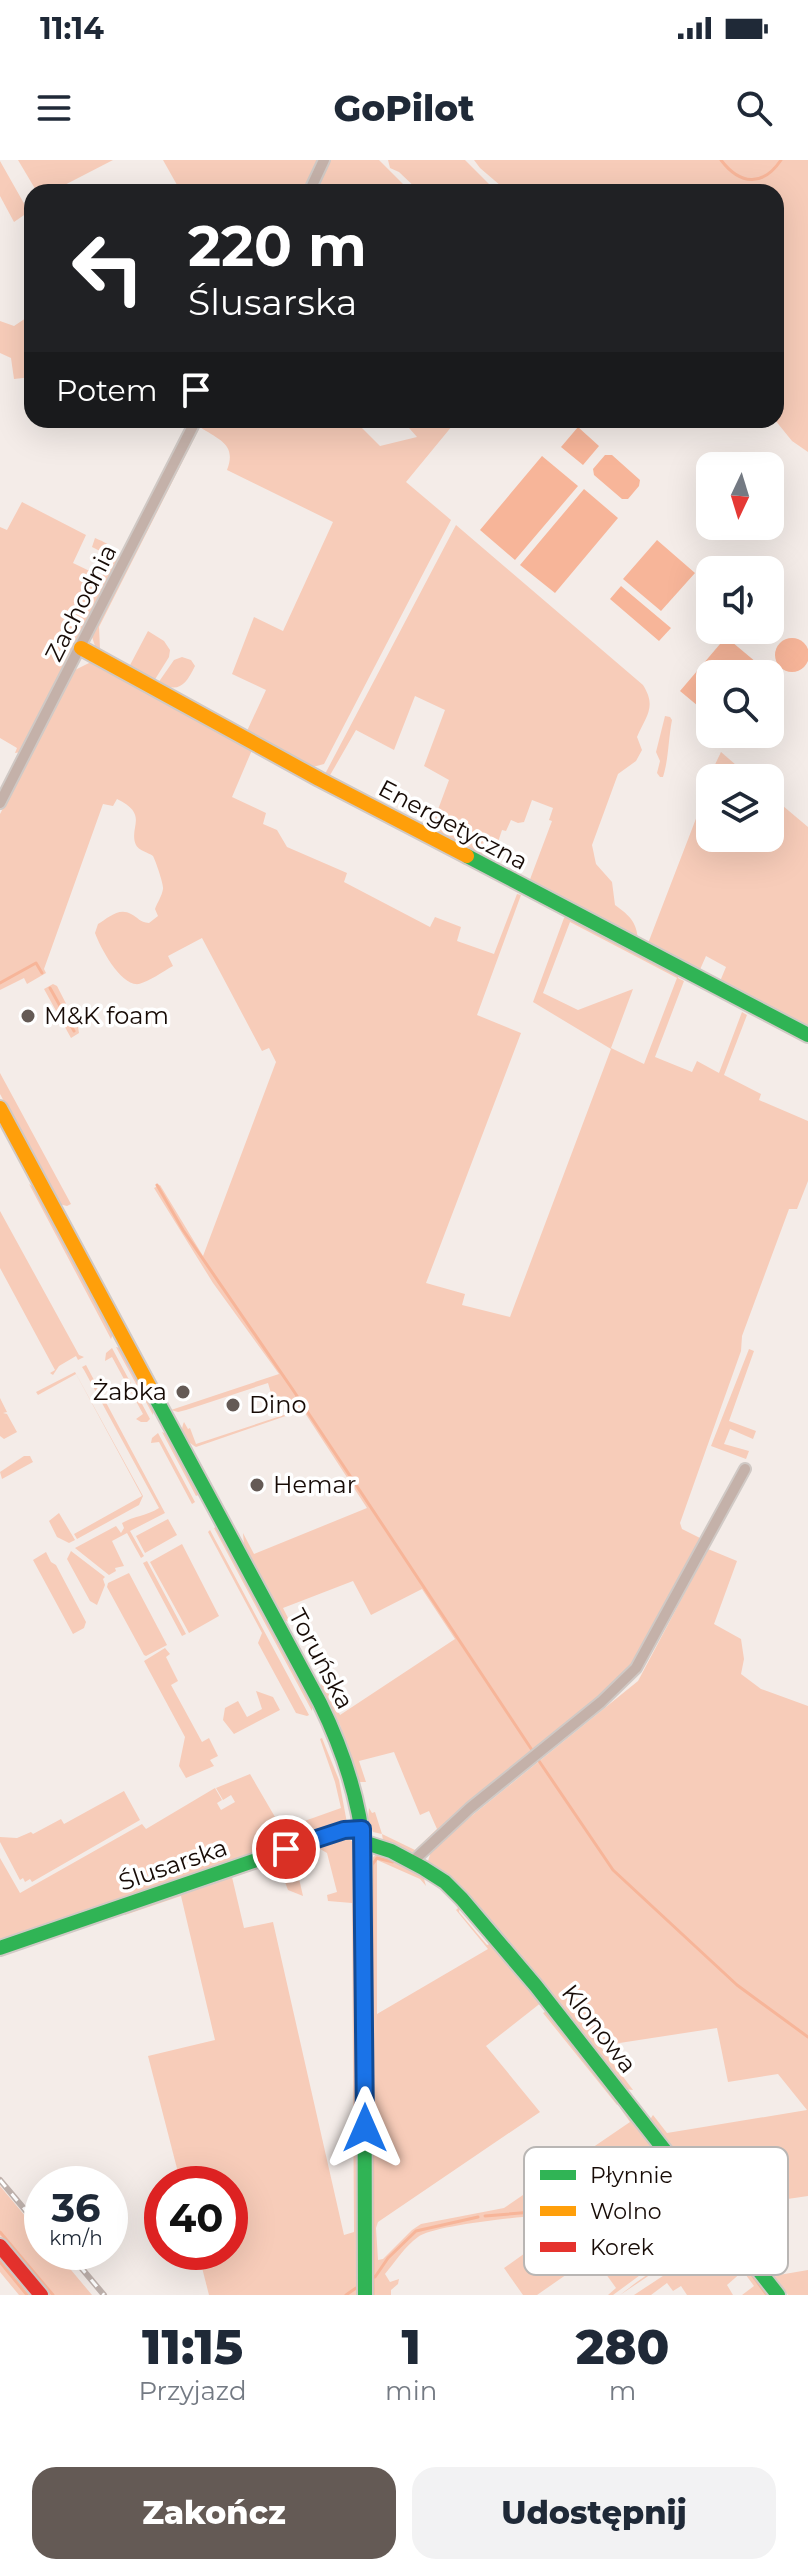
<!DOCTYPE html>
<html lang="pl">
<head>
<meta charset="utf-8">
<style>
  :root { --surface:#fff; --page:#f2f2f3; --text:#1f2937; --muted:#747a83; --accent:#645a55 }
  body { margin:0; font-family:Montserrat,sans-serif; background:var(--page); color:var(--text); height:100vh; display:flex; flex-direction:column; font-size:30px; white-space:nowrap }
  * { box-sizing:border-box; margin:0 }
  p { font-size:26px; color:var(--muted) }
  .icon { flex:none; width:44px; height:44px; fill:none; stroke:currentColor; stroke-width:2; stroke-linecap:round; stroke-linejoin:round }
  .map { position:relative; height:2135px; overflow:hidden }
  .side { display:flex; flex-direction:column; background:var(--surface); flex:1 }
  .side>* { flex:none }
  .banner { position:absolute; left:24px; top:24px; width:760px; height:244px; border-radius:24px; box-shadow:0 8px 32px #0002; background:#202124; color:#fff; overflow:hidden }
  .needle { width:52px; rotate:184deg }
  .controls { position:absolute; left:696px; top:292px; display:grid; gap:16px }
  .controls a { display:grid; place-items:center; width:88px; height:88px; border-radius:16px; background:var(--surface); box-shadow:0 8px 32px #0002; font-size:40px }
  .speed { position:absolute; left:24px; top:2006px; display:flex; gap:16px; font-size:40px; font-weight:700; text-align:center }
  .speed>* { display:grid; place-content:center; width:104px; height:104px; border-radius:50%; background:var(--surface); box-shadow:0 8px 32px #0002; line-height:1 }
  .speed small { font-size:20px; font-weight:400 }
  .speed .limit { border:12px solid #d22; background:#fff; color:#111 }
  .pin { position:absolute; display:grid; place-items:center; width:68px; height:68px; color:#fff; margin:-34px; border:4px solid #fff; border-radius:50%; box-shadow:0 2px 8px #0007 }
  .me { position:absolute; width:88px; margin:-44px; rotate:0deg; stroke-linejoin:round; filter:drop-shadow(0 0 6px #0008) }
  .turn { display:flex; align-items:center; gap:28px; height:168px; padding:0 32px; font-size:36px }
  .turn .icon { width:104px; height:104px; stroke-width:2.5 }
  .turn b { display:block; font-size:56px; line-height:68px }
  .then { display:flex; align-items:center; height:76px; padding:0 32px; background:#0003; gap:16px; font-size:30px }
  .eta { display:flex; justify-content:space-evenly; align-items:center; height:136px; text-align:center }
  .eta b { font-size:48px; font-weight:800; line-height:56px }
  .cta { display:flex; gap:16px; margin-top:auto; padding:16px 32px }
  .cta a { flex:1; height:92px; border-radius:24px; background:var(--accent); color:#fff; font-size:32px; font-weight:800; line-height:92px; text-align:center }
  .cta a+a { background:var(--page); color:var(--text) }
  .status { display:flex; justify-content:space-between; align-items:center; height:56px; padding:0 40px; background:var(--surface); direction:ltr }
  .status svg { height:22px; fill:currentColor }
  header { display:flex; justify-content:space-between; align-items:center; height:104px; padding:0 32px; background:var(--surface); font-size:36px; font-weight:800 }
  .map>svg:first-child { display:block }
  .green { fill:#f7ccb9; fill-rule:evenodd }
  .water { fill:#f7b599 }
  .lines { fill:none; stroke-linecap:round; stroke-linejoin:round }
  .stream { stroke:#f7b599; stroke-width:3 }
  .street-casing { stroke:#d0c9c5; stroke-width:14 }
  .fast-casing { stroke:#d0c9c5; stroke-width:18 }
  .slow-casing { stroke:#d0c9c5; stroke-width:18 }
  .jam-casing { stroke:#d0c9c5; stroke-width:18 }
  .street { stroke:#c4b1a9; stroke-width:10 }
  .fast { stroke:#30b455; stroke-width:14 }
  .slow { stroke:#ff9f0a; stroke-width:14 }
  .jam { stroke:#e5322d; stroke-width:14 }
  .rail-casing { stroke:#beb1ac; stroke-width:6 }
  .rail { stroke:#fff; stroke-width:3; stroke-dasharray:9; stroke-linecap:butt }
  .route-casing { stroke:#114b97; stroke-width:20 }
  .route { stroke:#1a73e8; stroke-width:14 }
  .poi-dot { fill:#645a55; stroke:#fff; stroke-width:3 }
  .labels { text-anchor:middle; stroke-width:7; stroke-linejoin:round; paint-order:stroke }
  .street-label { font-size:24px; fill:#170b06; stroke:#fff }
  .poi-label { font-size:24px; fill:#170b06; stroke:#fff; text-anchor:start }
  .key { fill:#fff; stroke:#b9b6b4; stroke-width:2 }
  .key-label { font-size:22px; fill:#170b06 }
</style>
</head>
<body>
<div class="status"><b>11:14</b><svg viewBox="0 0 49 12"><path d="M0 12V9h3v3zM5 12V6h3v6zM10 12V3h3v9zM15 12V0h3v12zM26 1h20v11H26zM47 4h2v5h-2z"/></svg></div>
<header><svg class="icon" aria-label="menu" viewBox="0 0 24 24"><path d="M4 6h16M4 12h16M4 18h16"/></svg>GoPilot<svg class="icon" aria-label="search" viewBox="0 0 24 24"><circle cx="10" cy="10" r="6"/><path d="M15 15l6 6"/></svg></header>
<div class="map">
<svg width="808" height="2135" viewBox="0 0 808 2135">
  <rect width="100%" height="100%" fill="#f4ece8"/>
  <path class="green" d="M 18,0 L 113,0 L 51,32 L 37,32 Z
    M 163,0 L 320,0 L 304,32 L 181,32 Z
    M 329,0 L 379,0 L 411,32 L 313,32 Z
    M 388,0 L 465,0 L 497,32 L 420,32 L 399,12 L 390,8 Z
    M 474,0 L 808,0 L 808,292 L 792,281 L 775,260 L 776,32 L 508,32 L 480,8 Z
    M 0,1 L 26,47 L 27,53 L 14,62 L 0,36 Z
    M 32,154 L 32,217 L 14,219 L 11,198 L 0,193 L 0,161 L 14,166 Z
    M 199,260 L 354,260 L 380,286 L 417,277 L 402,260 L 457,260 L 406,322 L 451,360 L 324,604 L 309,608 L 247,571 L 266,530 L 232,514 L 254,457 L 283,471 L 333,362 L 227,310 C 237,284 219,280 200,267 L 99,467 L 100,489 L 129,507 L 148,471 L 164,481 L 170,490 L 169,497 L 154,521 L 96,489 L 92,477 Z
    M 22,342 L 86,375 L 73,403 L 102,417 L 110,396 L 92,387 L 95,378 C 107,383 118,388 118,402 L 21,592 L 15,593 L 17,588 L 0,578 L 0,367 L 7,370 Z
    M 456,365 L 643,525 C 657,547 646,556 637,577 L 642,590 L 636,601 L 618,614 L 592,685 L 596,704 L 612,722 L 615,745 C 630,756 637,762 638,781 L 529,722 L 552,661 L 549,660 L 553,648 L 532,640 L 524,662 L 518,663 L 511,660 L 506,671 L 502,670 L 491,703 L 430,671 L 449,620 L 424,606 L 445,550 L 415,536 L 394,590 L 356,570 L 329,617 L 325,614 Z
    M 182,497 L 191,500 L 195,506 C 185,526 179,533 158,523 L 174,500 Z
    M 93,501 L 237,579 L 252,590 L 232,637 L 266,653 L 263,664 L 277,670 L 287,687 L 347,713 L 344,722 L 430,767 L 435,757 L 461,767 L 457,781 L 494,794 L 517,734 L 521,735 L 477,855 L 521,873 L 426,1123 L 465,1134 L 462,1145 L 510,1157 L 611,889 L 533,842 L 564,758 L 568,754 L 680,814 L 678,818 L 684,821 L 655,897 L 692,912 L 697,901 L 719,913 L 742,852 L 747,855 L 724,915 L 761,934 L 759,940 L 808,961 L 808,1021 L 797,1049 L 789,1049 L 742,1176 L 741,1191 L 680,1363 L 682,1369 L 700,1378 L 638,1498 L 627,1513 L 413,1692 L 397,1690 L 383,1681 L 382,1674 L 373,1672 L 368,1659 L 369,1648 L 372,1653 L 375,1652 L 382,1674 L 415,1690 L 437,1669 L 429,1651 L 420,1655 L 394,1592 L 359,1601 L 366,1622 L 359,1622 L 340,1565 L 320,1525 L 323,1523 L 340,1555 L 455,1479 L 422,1429 L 371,1455 L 353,1421 L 283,1448 L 290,1462 L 283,1460 L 244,1385 L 243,1373 L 254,1394 L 367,1348 L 303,1250 L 196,1287 C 188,1282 178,1275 184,1262 L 188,1269 L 190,1268 L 196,1284 L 299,1250 L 296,1240 L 285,1240 L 284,1238 L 281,1242 L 271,1233 L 268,1223 L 186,1250 L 178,1252 L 171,1250 L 279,1214 L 213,1123 L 154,1028 L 160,1025 L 203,1096 L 276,902 L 269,888 L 262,891 L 202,778 L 168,796 L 173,806 C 162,812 150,821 139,824 C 121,827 100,787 95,773 L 98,764 C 108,758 119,747 131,754 C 139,758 139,762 149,763 L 158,756 L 155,749 C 157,743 162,736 163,729 C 164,725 156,702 153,696 C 149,693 138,690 136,685 C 128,667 150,655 117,639 L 113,646 L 103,644 L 44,809 L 46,813 L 27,824 L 24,818 L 0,830 L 0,654 L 75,510 ZM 570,762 L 677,818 L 644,904 L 611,888 L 633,829 L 578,850 L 543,833 Z
    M 665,556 L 670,557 L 672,560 C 668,581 669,597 663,617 L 660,617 L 657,613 L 660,601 L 656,592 Z
    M 721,592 L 751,618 L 710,618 L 710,678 L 770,678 L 770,635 L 808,667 L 808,867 L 724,825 L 721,819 L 726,807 L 706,796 L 698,814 L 647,786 L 697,656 L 699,638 Z
    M 53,824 L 57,826 L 78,867 L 79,873 L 71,878 L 44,829 Z
    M 0,913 L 71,1044 L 67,1046 L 59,1044 L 0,934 Z
    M 29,1024 L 38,1031 L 114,1172 L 111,1179 Z
    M 0,1051 L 79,1195 L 84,1197 L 78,1200 L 76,1196 L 59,1206 L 53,1215 L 50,1213 L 55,1210 L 0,1108 Z
    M 116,1187 L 121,1188 L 154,1247 L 153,1255 Z
    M 112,1188 L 150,1259 L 147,1262 L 141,1262 L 136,1259 L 143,1254 L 112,1197 L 105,1201 L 106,1193 Z
    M 749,1189 L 754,1191 L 729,1261 L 756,1271 L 753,1279 L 730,1269 L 724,1284 L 749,1291 L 746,1299 L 711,1286 Z
    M 86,1205 L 165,1353 L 130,1371 L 144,1396 L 141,1398 L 127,1373 L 112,1381 L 124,1406 L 115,1408 L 116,1411 L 109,1415 L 75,1388 L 116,1366 L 121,1373 L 124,1368 L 122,1363 C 134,1356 146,1356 159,1348 L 84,1210 L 82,1207 Z
    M 75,1212 L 143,1336 L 139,1345 L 77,1379 L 74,1374 L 142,1336 L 76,1214 L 38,1235 L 36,1232 Z
    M 0,1238 L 7,1252 L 3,1253 L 7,1254 L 17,1272 L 4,1279 L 0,1276 Z
    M 162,1272 L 169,1275 L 201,1334 L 196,1336 Z
    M 158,1273 L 195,1342 L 192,1344 L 159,1282 L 151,1283 L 152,1278 Z
    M 24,1296 L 30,1296 L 33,1302 L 2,1319 L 0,1312 Z
    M 59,1353 L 75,1380 L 69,1383 L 57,1377 L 49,1361 Z
    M 168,1359 L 177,1375 L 145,1393 L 136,1376 Z
    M 218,1366 L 313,1544 L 312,1551 L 214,1368 Z
    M 210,1370 L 309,1555 L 307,1556 L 296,1553 L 258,1483 L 262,1473 L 208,1372 Z
    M 182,1384 L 219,1456 L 189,1473 L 150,1402 Z
    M 708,1389 L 737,1401 L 714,1464 L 741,1479 L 744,1499 L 741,1514 L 761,1529 L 808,1546 L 808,2036 L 726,2048 L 718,2039 L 748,2019 L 735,1993 L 696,2016 L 690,2013 L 649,1961 L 653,1955 L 667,1973 L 807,1950 L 778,1914 L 728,1922 L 717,1868 L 600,1886 L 633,1930 L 624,1929 L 506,1778 L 451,1721 L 431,1706 L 428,1701 L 432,1688 L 638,1521 Z
    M 71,1391 L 105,1417 L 103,1419 L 105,1425 L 97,1445 L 90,1441 L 67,1399 Z
    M 46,1392 L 51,1402 L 56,1405 L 86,1462 L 84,1468 L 73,1474 L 33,1400 Z
    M 147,1401 L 186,1474 L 182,1476 L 143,1403 Z
    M 129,1413 L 167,1485 L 146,1496 L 144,1495 L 107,1427 L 108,1423 Z
    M 165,1488 L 170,1494 L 166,1497 L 178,1521 L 171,1525 L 202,1582 L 209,1578 L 218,1596 L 210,1600 L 214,1606 L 186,1618 L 179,1606 L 185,1577 L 144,1501 Z
    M 256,1531 L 273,1537 L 280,1550 L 234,1574 L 223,1560 L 225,1548 L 238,1541 L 247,1557 L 262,1549 Z
    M 322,1578 L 339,1620 L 347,1663 L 0,1784 L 0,1698 L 20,1733 L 142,1664 L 146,1669 L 215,1628 L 222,1640 L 217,1643 L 221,1650 L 235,1642 L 231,1635 L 223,1640 L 216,1628 L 250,1614 L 282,1669 L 341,1648 L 335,1622 L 320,1579 Z
    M 124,1631 L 140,1660 L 32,1722 L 30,1719 L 25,1722 L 23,1718 L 20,1720 L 0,1682 L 0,1677 L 17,1678 L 31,1672 L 33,1674 L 61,1659 L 64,1664 Z
    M 344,1676 L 353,1682 L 357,1689 L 357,2135 L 209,2135 L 198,2092 L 230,2092 L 230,2024 L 181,2024 L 148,1896 L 215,1880 L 181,1736 L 125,1755 L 125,1749 ZM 315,1686 L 327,1693 L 337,1732 L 327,1735 L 328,1741 L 352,1743 L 354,2072 L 344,2075 L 273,1762 L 244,1768 L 232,1717 L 277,1701 L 288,1730 L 303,1736 L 294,1697 Z
    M 376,1694 L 380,1694 L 422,1712 L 426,1726 L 420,1719 L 377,1700 L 377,1854 L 488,1789 L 456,1750 L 460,1746 L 459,1752 L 487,1785 L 492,1783 L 542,1842 L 486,1886 L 540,1952 L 378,2062 L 376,2068 L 378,2100 L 383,2099 L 412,2070 L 421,2064 L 504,2048 L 630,1962 L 620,1948 L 622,1946 L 661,1993 L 655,2011 C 672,2038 697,2044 677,2080 L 661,2085 L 650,2085 C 606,2077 578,2055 537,2081 L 563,2062 L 576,2063 L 577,2055 C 554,2052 434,2064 418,2077 C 405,2086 395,2102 385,2114 L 390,2122 L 399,2119 L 398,2124 L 391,2130 L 391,2135 L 369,2135 L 370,1701 Z
    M 550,1849 L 620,1942 L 617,1945 L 543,1853 Z
    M 666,2000 L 731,2083 L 726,2088 L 712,2073 L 708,2078 L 701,2077 L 700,2081 L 710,2086 L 718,2094 L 695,2110 L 696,2113 L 733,2087 L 774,2135 L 742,2135 L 754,2126 L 743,2111 L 727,2125 L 733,2135 L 687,2135 L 681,2126 L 673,2131 L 667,2123 L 651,2135 L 634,2135 L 675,2108 L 677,2103 L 687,2100 L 687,2090 L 620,2135 C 644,2115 707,2081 686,2041 C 679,2027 663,2022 661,2006 Z
    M 0,2026 L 42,2076 L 42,2092 L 56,2092 L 92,2135 L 50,2135 L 0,2076 Z
    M 565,2071 C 602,2069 636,2097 673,2086 L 662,2099 L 613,2135 L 608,2135 L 616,2128 L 593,2096 L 537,2135 L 523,2135 L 504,2108 L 542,2081 Z
    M 0,2096 L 33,2135 L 19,2135 L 0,2112 Z
    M 808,2110 L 808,2135 L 788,2135 L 773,2116 Z"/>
  <path class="water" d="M 578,267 L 599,286 L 583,305 L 561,287 Z
    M 605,295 L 612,295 L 640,320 L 639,326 L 628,339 L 622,339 L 594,315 L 593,309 Z
    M 542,296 L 578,326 L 515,400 L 480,370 Z
    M 584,329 L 618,358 L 555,433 L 520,405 Z
    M 657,380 L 695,413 L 661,451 L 623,419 Z
    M 621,426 L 671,468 L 659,481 L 610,439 Z
    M 726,477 L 780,522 L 770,534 L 770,514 L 710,514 L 710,556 L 680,531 Z
    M775 495a17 17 0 1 1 34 0a17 17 0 1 1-34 0Z"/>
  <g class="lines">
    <path class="stream" d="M 721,0 C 740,25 763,27 781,0
      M 0,823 L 36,803 L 42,813
      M 50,828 L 74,871
      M 157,1025 L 183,1070 L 293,1230 L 532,1590
      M 539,1601 L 613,1710 L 737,1825 L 808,1877
      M 691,2036 L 699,2045
      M 485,2056 L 569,2049 L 683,2062
      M 689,2063 L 710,2064 L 728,2083
      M 0,2072 L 53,2135
      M 733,2089 L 767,2135
      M 0,2102 L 27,2135
      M 375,2117 L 388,2098 L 416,2071 L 478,2057
      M 346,2135 L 356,2128
      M 373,2135 L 372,1705 L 377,1698 L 393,1702"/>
    <g class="street-casing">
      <path id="street" d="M 309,32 L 324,0
        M 0,643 L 196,260
        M 412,1702 L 470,1648 L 601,1542 L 636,1508 L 745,1309"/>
    </g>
    <g class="fast-casing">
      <path id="fast" d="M 467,696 L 808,875
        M 153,1233 L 320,1543 C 343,1590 359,1637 364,1690 L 365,2135
        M 363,1682 L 391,1691 L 423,1708 L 445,1722 L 462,1739 L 536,1826 L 778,2135
        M 0,1788 L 344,1670 L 362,1669"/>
    </g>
    <g class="slow-casing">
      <path id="slow" d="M 81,488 L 319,619 L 467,696
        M 0,948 L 153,1233"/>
    </g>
    <g class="jam-casing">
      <path id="jam" d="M 0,2086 L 41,2135"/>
    </g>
    <use href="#street" class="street"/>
    <use href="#fast" class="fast"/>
    <use href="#slow" class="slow"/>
    <use href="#jam" class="jam"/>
    <g class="rail-casing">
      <path id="rail" d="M 0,2020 L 42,2070
        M 68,2092 L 104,2135"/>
    </g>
    <use href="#rail" class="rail"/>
  </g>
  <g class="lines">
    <g class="route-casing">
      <path id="route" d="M 286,1689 L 344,1670 L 362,1669 L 365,1968"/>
    </g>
    <use href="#route" class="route"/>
  </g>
  <g class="poi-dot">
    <circle cx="28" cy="856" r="8"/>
    <circle cx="183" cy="1232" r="8"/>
    <circle cx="233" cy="1245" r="8"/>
    <circle cx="257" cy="1325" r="8"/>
  </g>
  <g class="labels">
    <g class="street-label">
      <text transform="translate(81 443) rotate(-63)" y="8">Zachodnia</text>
      <text transform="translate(453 665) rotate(28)" y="8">Energetyczna</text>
      <text transform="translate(321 1499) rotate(62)" y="8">Toruńska</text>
      <text transform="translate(173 1705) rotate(-19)" y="8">Ślusarska</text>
      <text transform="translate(599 1869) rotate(52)" y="8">Klonowa</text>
    </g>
    <g class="poi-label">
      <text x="44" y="864">M&amp;K foam</text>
      <text x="167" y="1240" text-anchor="end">Żabka</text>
      <text x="249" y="1253">Dino</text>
      <text x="273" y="1333">Hemar</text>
    </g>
  </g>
  <rect x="524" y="1987" width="264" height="128" rx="12" class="key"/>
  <rect x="540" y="2010" width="36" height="10" fill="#30b455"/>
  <rect x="540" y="2046" width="36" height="10" fill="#ff9f0a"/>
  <rect x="540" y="2082" width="36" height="10" fill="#e5322d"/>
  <g class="key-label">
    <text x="590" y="2023">Płynnie</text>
    <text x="590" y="2059">Wolno</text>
    <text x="590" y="2095">Korek</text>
  </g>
</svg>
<div class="controls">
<a><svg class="needle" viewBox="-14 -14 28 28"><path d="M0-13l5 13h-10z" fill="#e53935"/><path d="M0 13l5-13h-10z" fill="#747a83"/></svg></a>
<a><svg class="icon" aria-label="sound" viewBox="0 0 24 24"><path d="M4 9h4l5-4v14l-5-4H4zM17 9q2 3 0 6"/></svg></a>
<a><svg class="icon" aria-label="search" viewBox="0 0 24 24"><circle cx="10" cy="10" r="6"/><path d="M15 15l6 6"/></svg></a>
<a><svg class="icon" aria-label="layers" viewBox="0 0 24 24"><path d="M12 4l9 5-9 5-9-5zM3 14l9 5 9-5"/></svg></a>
</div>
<div class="speed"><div>36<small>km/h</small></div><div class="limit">40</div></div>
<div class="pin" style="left:286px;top:1689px;background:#d93025"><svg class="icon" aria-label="arrive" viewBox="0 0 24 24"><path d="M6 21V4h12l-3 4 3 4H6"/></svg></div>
<svg class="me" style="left:365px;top:1968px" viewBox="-20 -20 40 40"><path d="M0-17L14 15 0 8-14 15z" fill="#1a73e8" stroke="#fff" stroke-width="4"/></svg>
<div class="banner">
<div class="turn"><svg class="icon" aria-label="left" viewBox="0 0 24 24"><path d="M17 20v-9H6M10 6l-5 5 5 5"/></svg><div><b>220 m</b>Ślusarska</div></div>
<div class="then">Potem<svg class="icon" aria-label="arrive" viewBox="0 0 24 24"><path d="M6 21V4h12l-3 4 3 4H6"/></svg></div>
</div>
</div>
<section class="side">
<div class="eta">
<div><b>11:15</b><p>Przyjazd</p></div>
<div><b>1</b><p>min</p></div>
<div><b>280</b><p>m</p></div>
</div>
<div class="cta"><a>Zakończ</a><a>Udostępnij</a></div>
</section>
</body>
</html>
